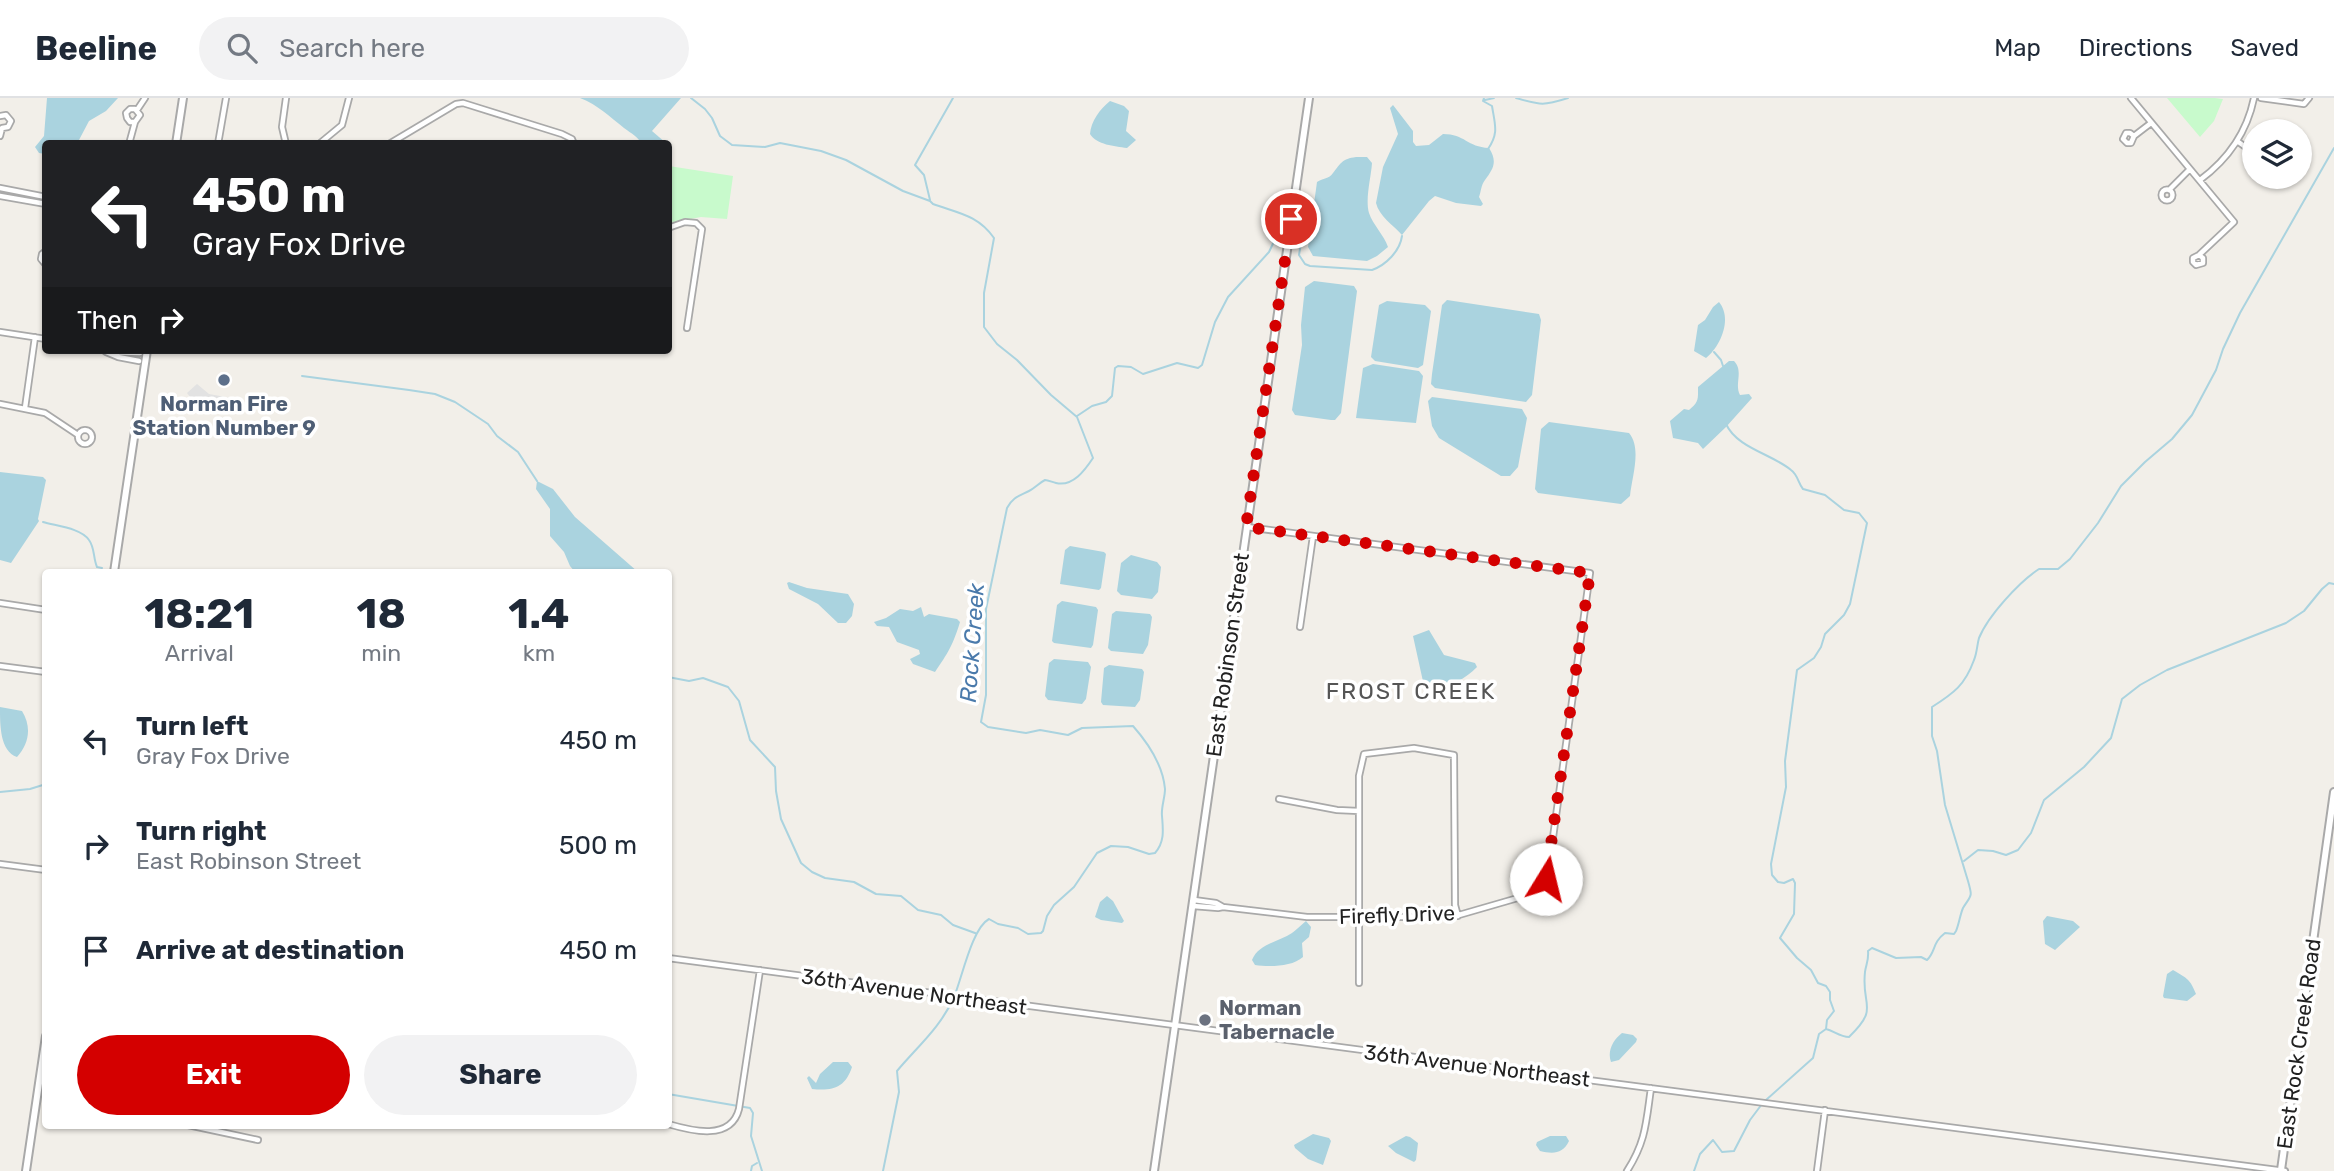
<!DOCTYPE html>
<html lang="en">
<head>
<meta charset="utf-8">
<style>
  :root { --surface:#fff; --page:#f2f2f3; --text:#1f2937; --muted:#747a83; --line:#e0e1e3; --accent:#d40000 }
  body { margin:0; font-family:Rubik,sans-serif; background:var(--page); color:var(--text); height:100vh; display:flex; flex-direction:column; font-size:26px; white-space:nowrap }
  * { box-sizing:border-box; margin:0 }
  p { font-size:23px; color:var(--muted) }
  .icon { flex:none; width:38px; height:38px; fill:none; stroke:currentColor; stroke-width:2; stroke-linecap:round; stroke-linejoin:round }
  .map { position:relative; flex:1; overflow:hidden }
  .panel { position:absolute; left:42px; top:471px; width:630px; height:560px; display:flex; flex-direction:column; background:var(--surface); border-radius:7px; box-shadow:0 2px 5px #0004 }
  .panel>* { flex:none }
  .hud { position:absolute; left:42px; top:42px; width:630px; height:214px; border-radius:7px; box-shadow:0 2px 5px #0004; background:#202124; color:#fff; overflow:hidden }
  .controls { position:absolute; left:2242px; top:21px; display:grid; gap:14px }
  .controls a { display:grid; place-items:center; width:70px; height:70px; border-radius:50%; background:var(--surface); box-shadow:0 2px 5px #0004; font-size:35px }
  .pin { position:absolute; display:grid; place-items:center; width:60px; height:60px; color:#fff; margin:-30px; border:4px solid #fff; border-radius:50%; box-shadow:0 2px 7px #0007 }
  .me { position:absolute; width:77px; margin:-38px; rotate:9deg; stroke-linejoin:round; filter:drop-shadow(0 0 5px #0008) }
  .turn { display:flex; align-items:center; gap:24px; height:147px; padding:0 35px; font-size:32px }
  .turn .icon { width:91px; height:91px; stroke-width:2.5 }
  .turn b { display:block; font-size:49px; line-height:60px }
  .then { display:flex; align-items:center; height:66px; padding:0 35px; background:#0003; gap:14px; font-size:26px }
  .eta { display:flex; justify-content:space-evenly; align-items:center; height:119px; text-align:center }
  .eta b { font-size:42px; font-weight:700; line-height:49px }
  .cta { display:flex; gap:14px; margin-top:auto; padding:14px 35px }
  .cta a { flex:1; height:80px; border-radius:42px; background:var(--accent); color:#fff; font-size:28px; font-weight:700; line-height:80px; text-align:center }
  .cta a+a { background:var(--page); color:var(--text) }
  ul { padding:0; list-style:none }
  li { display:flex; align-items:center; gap:21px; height:105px; padding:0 35px }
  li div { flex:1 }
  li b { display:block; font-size:26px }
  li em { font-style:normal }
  header { display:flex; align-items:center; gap:42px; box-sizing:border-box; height:98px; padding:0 35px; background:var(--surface); border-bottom:2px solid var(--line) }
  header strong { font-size:33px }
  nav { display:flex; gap:38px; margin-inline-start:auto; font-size:24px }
  .search { width:490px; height:63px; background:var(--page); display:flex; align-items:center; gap:18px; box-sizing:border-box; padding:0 24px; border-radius:38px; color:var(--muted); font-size:26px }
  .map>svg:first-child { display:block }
  .park { fill:#c8facc }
  .parking { fill:#e2e2e2 }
  .water { fill:#aad3df }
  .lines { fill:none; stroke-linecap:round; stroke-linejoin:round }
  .stream { stroke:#aad3df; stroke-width:2 }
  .minor-casing { stroke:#a9a9a9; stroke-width:8 }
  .tertiary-casing { stroke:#a9a9a9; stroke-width:10 }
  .minor { stroke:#fff; stroke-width:4.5 }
  .tertiary { stroke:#fff; stroke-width:6 }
  .route { stroke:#d40000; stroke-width:12; stroke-dasharray:0 21.6 }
  .service-dot { fill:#5c6f8a; stroke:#fff; stroke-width:2.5 }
  .worship-dot { fill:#6b7280; stroke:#fff; stroke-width:2.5 }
  .labels { text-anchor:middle; stroke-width:7; stroke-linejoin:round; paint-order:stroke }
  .service-label { font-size:21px; font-weight:bold; fill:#4e5e75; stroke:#fff }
  .street-label { font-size:21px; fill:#222; stroke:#fff }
  .worship-label { font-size:21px; font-weight:bold; fill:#5b616d; stroke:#fff; text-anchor:start }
  .water-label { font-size:23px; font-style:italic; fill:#4a7aab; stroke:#fff }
  .neighbourhood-label { font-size:23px; letter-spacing:2px; fill:#555; stroke:#fff }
</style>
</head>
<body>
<header>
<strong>Beeline</strong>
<div class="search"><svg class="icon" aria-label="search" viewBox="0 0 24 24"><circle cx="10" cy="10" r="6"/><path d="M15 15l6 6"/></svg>Search here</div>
<nav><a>Map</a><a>Directions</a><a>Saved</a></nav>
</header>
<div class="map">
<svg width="2334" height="1073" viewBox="0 0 2334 1073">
  <rect width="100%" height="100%" fill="#f2efe9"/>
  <path class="park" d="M 2167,0 L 2215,0 L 2223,1 L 2214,23 L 2200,39 Z
    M 669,68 L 733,78 L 727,121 L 701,119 L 669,125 Z"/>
  <path class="parking" d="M 197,286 L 209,296 L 231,300 L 232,314 L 203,307 L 191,300 L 187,295 Z"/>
  <path class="water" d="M 47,0 L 118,0 L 106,13 L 89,23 L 79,42 L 79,45 L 46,46 L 45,56 L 39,55 L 35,49 L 44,38 Z
    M 580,0 L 681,0 L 652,33 L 666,45 L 642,46 C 637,38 632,36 624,30 C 610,19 598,7 580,0 Z
    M 1110,3 L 1124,8 L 1129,13 L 1126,33 L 1136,42 L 1127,50 C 1114,48 1097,47 1090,36 C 1091,23 1100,11 1110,3 Z
    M 1393,7 L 1413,33 L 1413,44 L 1416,48 L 1429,47 L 1443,36 C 1465,36 1467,49 1489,50 C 1498,64 1493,71 1485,82 C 1481,87 1481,94 1479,99 L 1483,106 L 1481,108 L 1456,105 L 1435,98 L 1429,103 L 1402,137 C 1393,127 1379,118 1376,105 L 1383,69 L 1398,36 L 1390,10 Z
    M 1356,59 L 1367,59 L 1372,65 C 1371,80 1365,101 1369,115 C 1373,127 1384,137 1388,149 L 1377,158 L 1367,163 L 1313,158 L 1308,149 L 1317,84 C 1323,80 1329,81 1333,75 C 1341,65 1342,61 1356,59 Z
    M 1314,183 L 1354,188 L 1357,193 L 1341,315 L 1335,322 L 1331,322 L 1295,317 L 1292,312 L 1302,247 L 1301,227 L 1305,189 Z
    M 1447,202 L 1539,216 L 1541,222 L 1532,297 L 1526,304 L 1435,290 L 1431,286 L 1432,276 L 1442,207 Z
    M 1387,203 L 1425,207 L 1431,213 L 1423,267 L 1418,270 L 1375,263 L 1371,259 L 1379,207 Z
    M 1719,204 C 1733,221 1720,249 1706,260 L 1694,253 L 1698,227 L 1705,222 L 1713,209 Z
    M 1729,263 L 1734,263 C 1744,273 1734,286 1740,297 L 1749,296 L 1752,300 L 1726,329 L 1703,351 L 1698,345 L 1673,340 L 1670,323 L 1684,311 L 1689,312 C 1699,304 1698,301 1698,289 Z
    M 1373,266 L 1419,273 L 1423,278 L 1416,325 L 1356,320 L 1363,270 Z
    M 1432,299 L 1522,311 L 1527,320 L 1518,369 L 1510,378 L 1501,378 L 1439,340 L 1432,328 L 1428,303 Z
    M 1549,324 L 1629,335 C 1642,350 1632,379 1630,398 L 1621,406 L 1538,395 L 1535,391 L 1541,331 Z
    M 0,374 L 43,379 L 46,382 L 38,421 L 39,423 L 11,465 L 0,462 Z
    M 537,383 L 553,391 L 575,419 L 638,474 L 575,474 L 570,468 L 564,454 L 550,438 L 550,411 L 536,391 Z
    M 1070,448 L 1104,454 L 1106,456 L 1101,490 L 1099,492 L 1060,486 L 1065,452 Z
    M 1131,457 L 1157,464 L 1161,469 L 1158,494 L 1152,501 L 1121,497 L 1117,493 L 1121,465 Z
    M 789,484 L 807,490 L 848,496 L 854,506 L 852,518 L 846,525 L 838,525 L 818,506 L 789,491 L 787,485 Z
    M 1062,503 L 1096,509 L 1098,512 L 1093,547 L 1091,550 L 1054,545 L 1052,543 L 1057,507 Z
    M 921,509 L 924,519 L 929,516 L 957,521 L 960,524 C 953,547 948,555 935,574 L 913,566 L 910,561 L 920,556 L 919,552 L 897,544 L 889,529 L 877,528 L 874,524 L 886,520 L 900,511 L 913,513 Z
    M 1116,513 L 1150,516 L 1152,519 L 1148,547 L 1143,556 L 1111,553 L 1108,550 L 1112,516 Z
    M 1429,532 L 1444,557 L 1475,565 L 1477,569 C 1463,583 1444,593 1424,588 L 1413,538 Z
    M 1054,561 L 1088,564 L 1091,569 L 1086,601 L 1082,606 L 1048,602 L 1045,598 L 1049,565 Z
    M 1109,567 L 1142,571 L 1144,574 L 1140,602 L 1135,609 L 1103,607 L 1101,604 L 1104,570 Z
    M 0,609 L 22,613 C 32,629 29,646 17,659 C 0,653 0,628 0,609 Z
    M 1107,798 L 1113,803 L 1124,823 L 1122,825 L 1101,822 L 1095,819 L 1100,804 Z
    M 2047,818 L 2073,823 L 2080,829 L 2055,852 L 2045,846 L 2043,823 Z
    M 1306,823 L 1311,829 L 1309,839 L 1302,845 L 1303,859 C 1292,869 1269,869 1255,867 L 1252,862 C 1259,845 1279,844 1292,835 C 1296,832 1301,827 1306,823 Z
    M 2173,872 C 2188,881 2190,881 2196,896 L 2187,903 L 2164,900 L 2163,898 L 2167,876 Z
    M 1622,935 L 1633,937 L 1637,941 L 1636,944 L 1619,962 L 1611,964 C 1607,953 1613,942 1622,935 Z
    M 833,964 L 848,964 L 852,969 C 845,990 833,993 812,991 L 807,980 L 809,978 L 816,985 L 820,976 Z
    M 1313,1036 L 1329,1040 L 1331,1043 L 1323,1067 L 1308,1061 L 1295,1050 L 1294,1047 Z
    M 1406,1038 L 1410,1039 L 1418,1045 L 1416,1062 L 1414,1064 L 1396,1055 L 1388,1048 Z
    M 1550,1038 L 1566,1038 L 1569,1043 C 1563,1056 1553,1056 1540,1053 L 1536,1047 L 1537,1044 Z"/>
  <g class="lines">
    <path class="stream" d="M 691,0 L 705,11 L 712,20 L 720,38 L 732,47 L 765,49 L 780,45 L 821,53 L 846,62 L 903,93 L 930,103 L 933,106 C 958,115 978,117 994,140 L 984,195 L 984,229 L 997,246 L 1017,262 L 1051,297 L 1077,319 L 1093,360 C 1085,372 1073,389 1056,385 C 1052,384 1048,382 1045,382 C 1039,385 1035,390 1029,393 C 1019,398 1013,399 1007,410 L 986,511 L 986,597 L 981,624 L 988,629 L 1026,635 L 1040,632 L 1068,637 L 1082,630 L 1133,628 C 1148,645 1163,668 1165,691 C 1165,700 1161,709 1162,718 C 1163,731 1165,744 1155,755 L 1149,756 L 1128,749 L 1111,748 L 1097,755 L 1074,789 L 1054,807 L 1047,818 L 1043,833 L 1041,835 L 1028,836 L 1018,830 L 998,826 L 989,821 C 972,830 962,880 954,899 C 941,929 917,949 897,973 L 899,994 L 883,1073
      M 1484,0 L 1483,3 L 1492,8 C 1495,27 1499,35 1488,51
      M 1516,0 C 1541,7 1543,8 1568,0
      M 1485,2 L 1494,0
      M 930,102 L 924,77 L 915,67 L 953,0
      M 1294,117 L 1304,110 L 1306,115 L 1299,157 L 1305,166 L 1310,168 L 1372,172 C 1386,167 1400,153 1402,138
      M 1714,254 L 1721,262 L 1723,268
      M 302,278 L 409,292 L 435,296 L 455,304 L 488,326 L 497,338 L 518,354 L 537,383
      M 1077,318 L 1092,308 L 1106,304 L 1112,298 L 1115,270 L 1118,268 L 1131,269 L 1143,276 L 1177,265 L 1198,270 L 1202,267 L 1215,224 L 1228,199 L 1269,154 L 1279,133 L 1289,120
      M 1726,326 C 1737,350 1772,356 1791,372 C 1798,377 1798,385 1803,391 L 1825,397 L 1844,412 L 1859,415 L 1867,425 L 1850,506 L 1844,517 L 1825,536 L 1821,549 L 1814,560 L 1797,572 L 1785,663 L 1786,689 L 1771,766 L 1772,777 L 1778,784 L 1784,785 L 1793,781 L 1795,785 L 1794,816 L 1780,840 L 1797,860 L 1811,872 L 1818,885 L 1826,888 L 1830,894 L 1830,902 L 1834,913 L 1827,922 L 1826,931 L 1819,936 L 1813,960 L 1766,1002
      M 43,424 C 56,428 81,430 89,442 C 95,450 93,460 97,469 L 102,470
      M 121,473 L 123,474
      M 668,579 L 689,583 L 703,580 L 728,589 L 739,603 L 750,642 L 775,669 L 776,693 L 781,721 L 801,765 L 812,774 L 825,780 L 854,784 L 876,796 L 901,798 L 918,812 L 941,817 L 953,827 L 975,835
      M 0,694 L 30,691 L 46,686
      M 1964,763 L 1978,752 L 1993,753 L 2006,757 L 2018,752 L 2031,735 L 2044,702 L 2084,669 L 2111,640 L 2122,601 L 2140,587 L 2167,572 L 2286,525 L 2304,513 L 2322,491 L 2329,485 L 2334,486
      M 1826,931 C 1834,933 1840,939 1849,939 C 1880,909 1861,909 1865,874 C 1866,866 1869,862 1868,853 L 1872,850 L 1896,860 L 1921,859 L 1927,862 C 1936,853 1932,845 1945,835 L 1954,836 L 1956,833 C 1959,826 1960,817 1963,810 C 1971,797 1973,800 1968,783 L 1945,707 L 1937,653 L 1932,638 L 1932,609 C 1954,595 1965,587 1974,562 C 1977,555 1977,547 1979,540 C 1988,518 2019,484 2039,471 L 2058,471 L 2070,461 L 2098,425 L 2121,388 L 2145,364 L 2172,341 L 2192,317 L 2216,272 L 2223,251 L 2240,215 L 2334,50
      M 668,996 L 750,1010 L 753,1015 L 751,1038 L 762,1073
      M 751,1073 L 752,1068 L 757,1065
      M 1694,1073 L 1700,1056 L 1713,1042 L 1722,1054 L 1734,1053 L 1750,1022 L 1762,1006"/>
    <g class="minor-casing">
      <path id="minor" d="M 2131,0 L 2234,124 L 2199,157 L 2193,160 L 2193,164 L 2196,167 L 2203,165 L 2203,160 L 2199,157
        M 2261,0 L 2304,6 L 2309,0
        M 137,12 L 145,0
        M 0,18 L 6,17 L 11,23 L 8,29 L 2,30 L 0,38
        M 2134,38 L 2130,35 L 2126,35 L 2123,41 L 2127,45 L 2131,45 L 2134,38 L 2151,25
        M 2237,43 L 2254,55
        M 129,46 L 135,24 L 140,17 L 135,11 L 130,11 L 126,15 L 127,20 L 130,24 L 135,24
        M 218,46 L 226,0
        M 286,46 L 282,29 L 286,0
        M 319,46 L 342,27 L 349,0
        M 389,46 L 456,6 L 463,5 L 562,36 L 572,41 L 574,46
        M 2200,82 C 2227,62 2247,34 2254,0
        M 0,90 L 46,99
        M2161.5 97a5.5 5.5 0 1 1 11 0a5.5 5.5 0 1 1-11 0Z
        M 2169,92 L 2190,71
        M 0,98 L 46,106
        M 668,130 L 685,124 L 696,125 L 702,131 L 687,230
        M 46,153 L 42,156 L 41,161 L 46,167
        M 0,234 L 46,241
        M 139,263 L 118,259 L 106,254 L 140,255
        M 0,306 L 45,315 L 78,337
        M 25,310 L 35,239
        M78 339a7 7 0 1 1 14 0a7 7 0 1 1-14 0Z
        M 0,505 L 46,512
        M 1300,529 L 1313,438
        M 0,568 L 46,574
        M 1279,701 L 1337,712 L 1359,713
        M 0,766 L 46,772
        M 1194,802 L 1216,805 L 1223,809
        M 1193,808 L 1218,810 L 1223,809 L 1307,819 L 1452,819 L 1535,795 L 1544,787 L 1548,775 L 1590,475 L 1247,429
        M 668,860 C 1207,936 1746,1000 2285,1073
        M 1359,885 L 1359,678 L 1364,656 L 1414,650 L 1454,657 L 1455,807 L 1458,818
        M 668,1026 C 692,1033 731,1043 739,1011 L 760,872
        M 188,1027 L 258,1042
        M 1627,1073 C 1646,1043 1646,1025 1651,990
        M 1817,1073 L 1825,1012"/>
    </g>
    <g class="tertiary-casing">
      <path id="tertiary" d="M 176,46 L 183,0
        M 114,474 L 147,252
        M 2281,1072 L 2334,694
        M 26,1073 L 46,938
        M 1154,1073 L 1309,0"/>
    </g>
    <use href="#minor" class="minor"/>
    <use href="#tertiary" class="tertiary"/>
  </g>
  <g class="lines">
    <path class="route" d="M 1291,121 L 1246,429 L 1590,475 L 1546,781"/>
  </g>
  <circle class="service-dot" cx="224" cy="282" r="7"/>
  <circle class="worship-dot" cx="1205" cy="922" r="7"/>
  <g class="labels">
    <g class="service-label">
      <text x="224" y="313">Norman Fire<tspan x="224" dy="24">Station Number 9</tspan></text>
    </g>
    <g class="street-label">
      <text transform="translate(1228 557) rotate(-82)" y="7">East Robinson Street</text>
      <text transform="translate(1397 817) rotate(-2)" y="7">Firefly Drive</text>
      <text transform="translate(914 894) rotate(8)" y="7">36th Avenue Northeast</text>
      <text transform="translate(2299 946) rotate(-82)" y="7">East Rock Creek Road</text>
      <text transform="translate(1477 968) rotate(7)" y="7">36th Avenue Northeast</text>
    </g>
    <g class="worship-label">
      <text x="1219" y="917">Norman<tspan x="1219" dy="24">Tabernacle</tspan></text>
    </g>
    <g class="water-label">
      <text transform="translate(972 545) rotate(-86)" y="8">Rock Creek</text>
    </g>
    <g class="neighbourhood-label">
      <text x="1411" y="601">FROST CREEK</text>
    </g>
  </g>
</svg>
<div class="controls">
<a><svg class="icon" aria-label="layers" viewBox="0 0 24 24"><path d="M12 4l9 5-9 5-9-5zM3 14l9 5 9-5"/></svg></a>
</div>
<div class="pin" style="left:1291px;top:121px;background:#d93025"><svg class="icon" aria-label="arrive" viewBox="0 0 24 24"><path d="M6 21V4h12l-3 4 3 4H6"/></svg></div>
<svg class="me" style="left:1546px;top:781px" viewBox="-20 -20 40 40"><circle r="19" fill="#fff"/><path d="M0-13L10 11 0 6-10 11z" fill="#d40000"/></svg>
<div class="hud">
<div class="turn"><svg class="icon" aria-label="left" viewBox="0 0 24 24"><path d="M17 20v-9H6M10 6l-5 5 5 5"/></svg><div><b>450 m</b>Gray Fox Drive</div></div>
<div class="then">Then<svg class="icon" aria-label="right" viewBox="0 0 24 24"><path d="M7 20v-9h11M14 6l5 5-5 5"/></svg></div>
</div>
<section class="panel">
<div class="eta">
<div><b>18:21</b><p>Arrival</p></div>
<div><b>18</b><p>min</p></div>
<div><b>1.4</b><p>km</p></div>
</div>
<ul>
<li><svg class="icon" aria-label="left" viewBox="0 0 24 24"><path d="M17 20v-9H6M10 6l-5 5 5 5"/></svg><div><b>Turn left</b><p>Gray Fox Drive</p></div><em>450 m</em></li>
<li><svg class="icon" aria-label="right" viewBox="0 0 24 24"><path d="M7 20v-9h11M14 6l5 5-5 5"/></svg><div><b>Turn right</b><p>East Robinson Street</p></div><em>500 m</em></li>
<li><svg class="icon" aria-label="arrive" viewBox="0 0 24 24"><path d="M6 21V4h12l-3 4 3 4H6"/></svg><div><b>Arrive at destination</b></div><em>450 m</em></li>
</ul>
<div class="cta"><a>Exit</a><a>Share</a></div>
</section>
</div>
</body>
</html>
